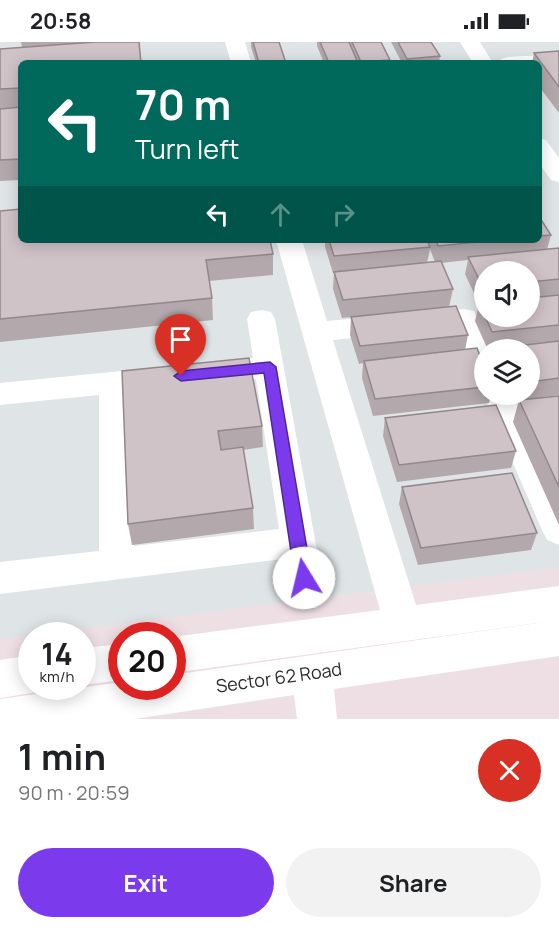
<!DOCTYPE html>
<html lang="en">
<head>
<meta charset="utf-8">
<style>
  :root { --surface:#fff; --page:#f2f2f2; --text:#202124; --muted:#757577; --accent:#7c3aed }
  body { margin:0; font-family:Manrope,sans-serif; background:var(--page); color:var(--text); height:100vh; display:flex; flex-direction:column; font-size:22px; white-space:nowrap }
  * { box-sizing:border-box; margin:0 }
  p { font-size:20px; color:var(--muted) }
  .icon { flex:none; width:33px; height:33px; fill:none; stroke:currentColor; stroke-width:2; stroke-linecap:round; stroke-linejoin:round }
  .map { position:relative; height:677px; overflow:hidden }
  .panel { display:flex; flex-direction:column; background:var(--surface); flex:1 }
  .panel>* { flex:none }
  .top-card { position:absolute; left:18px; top:18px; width:524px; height:183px; border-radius:9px; box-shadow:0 3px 15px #0003; background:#00695c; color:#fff; overflow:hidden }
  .buttons { position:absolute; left:474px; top:219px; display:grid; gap:12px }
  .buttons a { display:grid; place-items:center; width:66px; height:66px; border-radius:50%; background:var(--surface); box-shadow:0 3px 15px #0003; font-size:30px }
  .speed { position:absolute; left:18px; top:580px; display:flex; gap:12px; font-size:30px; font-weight:700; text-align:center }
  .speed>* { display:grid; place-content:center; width:78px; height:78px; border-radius:50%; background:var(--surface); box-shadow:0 3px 15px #0003; line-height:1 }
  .speed small { font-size:15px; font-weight:400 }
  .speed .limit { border:9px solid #d22; background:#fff; color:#111 }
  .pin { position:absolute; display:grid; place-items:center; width:51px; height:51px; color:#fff; margin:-62px -26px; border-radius:50% 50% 50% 0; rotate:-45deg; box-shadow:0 0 6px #0007 }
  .pin .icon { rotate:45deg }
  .me { position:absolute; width:66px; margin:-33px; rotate:351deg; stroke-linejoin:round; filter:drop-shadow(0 0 4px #0008) }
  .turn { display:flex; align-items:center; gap:21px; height:126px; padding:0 18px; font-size:27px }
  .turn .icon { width:78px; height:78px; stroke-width:2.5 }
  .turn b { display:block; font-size:42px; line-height:51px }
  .lanes { display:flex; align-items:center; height:57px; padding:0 18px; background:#0003; justify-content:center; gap:30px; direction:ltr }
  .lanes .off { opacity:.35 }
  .round { display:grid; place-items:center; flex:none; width:63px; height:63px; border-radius:32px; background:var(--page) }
  .overview { display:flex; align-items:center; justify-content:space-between; height:102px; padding:0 18px }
  h1 { font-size:36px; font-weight:700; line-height:45px }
  .action { display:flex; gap:12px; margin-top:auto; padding:12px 18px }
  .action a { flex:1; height:69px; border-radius:36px; background:var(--accent); color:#fff; font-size:24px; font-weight:700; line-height:69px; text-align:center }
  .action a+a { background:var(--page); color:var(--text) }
  .status { display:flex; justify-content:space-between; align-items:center; height:42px; padding:0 30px; background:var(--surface); direction:ltr }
  .status svg { height:16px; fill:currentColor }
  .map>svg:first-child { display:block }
  .industrial { fill:#dfe4e6; fill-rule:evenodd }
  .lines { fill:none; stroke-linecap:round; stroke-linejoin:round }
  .minor { fill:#fff; fill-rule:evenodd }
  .wall { fill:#b3a8ab; fill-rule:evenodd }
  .building { fill:#d0c3c7; stroke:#92888b; stroke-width:1.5 }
  .route { fill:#7c3aed; stroke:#51269a; stroke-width:1.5 }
  .labels { text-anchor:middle; stroke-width:4.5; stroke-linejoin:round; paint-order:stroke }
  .near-street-label { font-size:18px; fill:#2c2c2c; stroke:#fff }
</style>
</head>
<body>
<div class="status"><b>20:58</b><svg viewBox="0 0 49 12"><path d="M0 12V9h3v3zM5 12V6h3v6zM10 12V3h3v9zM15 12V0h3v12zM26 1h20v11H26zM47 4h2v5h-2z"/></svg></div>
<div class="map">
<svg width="559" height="677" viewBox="0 0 559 677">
  <rect width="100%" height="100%" fill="#eedfe4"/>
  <path class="industrial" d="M 0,0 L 559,0 L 559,525 L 0,597 ZM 21,21 L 538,21 L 538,198 L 21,198 ZM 484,230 L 530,230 L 530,274 L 484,274 ZM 484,308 L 530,308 L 530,352 L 484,352 Z"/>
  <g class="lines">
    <path class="minor" d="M 225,0 L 245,0 L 251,21 L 231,21 Z
      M 460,0 L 480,0 L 493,21 L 473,21 Z
      M 559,12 L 559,24 L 538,25 L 538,21 L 498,21 L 501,17 L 508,15 Z
      M 538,96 L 546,98 L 559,116 L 559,140 L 551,138 L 538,120 Z
      M 276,198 L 302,198 L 327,279 L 464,267 L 474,269 L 492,308 L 484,308 L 484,332 L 474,329 L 454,286 L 333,298 L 416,563 L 559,544 L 559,578 L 172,631 L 172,595 L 380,568 Z
      M 261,268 L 271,270 L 275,277 L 322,536 L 317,547 L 304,552 L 291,547 L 286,536 L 283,517 L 0,552 L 0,520 L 99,509 L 99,353 L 0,363 L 0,341 L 162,325 L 173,328 L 177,336 L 173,344 L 129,350 L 134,504 L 279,487 L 256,337 L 210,342 L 199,339 L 195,331 L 199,323 L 253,316 L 247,277 L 251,270 Z
      M 484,349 L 484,352 L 513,352 L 559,451 L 559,503 L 547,498 L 542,488 L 483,352 Z
      M 559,578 L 559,614 L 334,647 L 337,677 L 297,677 L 294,653 L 134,677 L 0,677 L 0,657 L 122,640 L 122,645 L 172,645 L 172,633 Z
      M 122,602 L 122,638 L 82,643 L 82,606 Z
      M 32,613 L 32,645 L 46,645 L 32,651 L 0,656 L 0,618 Z"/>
  </g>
  <path class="wall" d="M 21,0 L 139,0 L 21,21 L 21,138 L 0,139 L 0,7 L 22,5 Z
    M 251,0 L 279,0 L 286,21 L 256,21 L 251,5 Z
    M 317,0 L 381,0 L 390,18 L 390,21 L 324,21 L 317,4 Z
    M 391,0 L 431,0 L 440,14 L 439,21 L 402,21 Z
    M 559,9 L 559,71 L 538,43 L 538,21 L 532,21 L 534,11 Z
    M 0,169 L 273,212 L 273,233 L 209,239 L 212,256 L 213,278 L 0,300 Z
    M 538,173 L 551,193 L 547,207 L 559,206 L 559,353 L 518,358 L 516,352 L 530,352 L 530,308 L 506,308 L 506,306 L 488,308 L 475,279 L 479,262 L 465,232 L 468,218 L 441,221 L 453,247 L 449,265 L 342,276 L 333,247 L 334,231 L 333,231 L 325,205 L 325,198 L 538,198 ZM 430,207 L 435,220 L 427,221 ZM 484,230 L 530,230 L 530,274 L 484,274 Z
    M 351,275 L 468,293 L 465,308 L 484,324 L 484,352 L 491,352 L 489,361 L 373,374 L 362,336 L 363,321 L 359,322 L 350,293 Z
    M 122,329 L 262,384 L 263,405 L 243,408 L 253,466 L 254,487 L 132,503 L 128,482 Z
    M 559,354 L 559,483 L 513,380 L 519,358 Z
    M 385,376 L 516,409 L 511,426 L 397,440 L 383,394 Z
    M 402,445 L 537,491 L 531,508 L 418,523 L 399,462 Z"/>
  <path class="building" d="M 95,0 L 139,0 L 141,21 L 21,21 L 21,46 L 0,47 L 0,7 Z
    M 253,0 L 279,0 L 286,21 L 259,21 Z
    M 320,0 L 349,0 L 358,21 L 329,21 Z
    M 352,0 L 381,0 L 390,18 L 361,20 Z
    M 398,0 L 431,0 L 440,14 L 407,17 Z
    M 559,9 L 559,45 L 534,11 Z
    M 21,65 L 21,117 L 0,118 L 0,67 Z
    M 21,167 L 21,198 L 270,198 L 273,212 L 206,218 L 212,256 L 0,277 L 0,169 Z
    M 538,173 L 551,193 L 538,194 Z
    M 329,198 L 427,198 L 430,205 L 334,214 Z
    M 436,198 L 498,198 L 438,204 Z
    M 559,206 L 559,237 L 530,240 L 530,230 L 484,230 L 484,245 L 483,245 L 468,215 Z
    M 441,219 L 453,247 L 343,258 L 334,230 Z
    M 559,253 L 559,283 L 492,290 L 485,274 L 530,274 L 530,256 Z
    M 479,261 L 484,261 L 484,274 Z
    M 456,264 L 468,293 L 360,304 L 351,275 Z
    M 559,299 L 559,336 L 530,340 L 530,308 L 508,308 L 507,305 Z
    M 477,306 L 484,324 L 484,345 L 375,357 L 364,319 Z
    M 249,316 L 262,384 L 218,389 L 221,408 L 243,405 L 253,466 L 128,482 L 122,329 Z
    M 559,354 L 559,445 L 519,358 Z
    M 496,363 L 516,409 L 399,423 L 385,376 Z
    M 512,431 L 537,491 L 421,506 L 402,445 Z"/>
  <path class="route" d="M 270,320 L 276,325 L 312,536 L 310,541 L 304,543 L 298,541 L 295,536 L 264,331 L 181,339 L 174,334 L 181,329 Z"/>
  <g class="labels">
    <g class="near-street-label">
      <text transform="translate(279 636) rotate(-8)" y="6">Sector 62 Road</text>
    </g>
  </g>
</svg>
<div class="buttons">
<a><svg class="icon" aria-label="sound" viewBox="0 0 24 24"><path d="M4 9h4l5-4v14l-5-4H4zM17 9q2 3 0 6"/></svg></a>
<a><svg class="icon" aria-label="layers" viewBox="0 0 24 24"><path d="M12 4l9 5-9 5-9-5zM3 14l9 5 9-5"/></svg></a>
</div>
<div class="speed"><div>14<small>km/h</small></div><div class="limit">20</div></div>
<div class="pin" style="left:181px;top:334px;background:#d93025"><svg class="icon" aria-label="arrive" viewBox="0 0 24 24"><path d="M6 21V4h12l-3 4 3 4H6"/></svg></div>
<svg class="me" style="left:304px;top:536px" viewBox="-20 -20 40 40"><circle r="19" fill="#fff"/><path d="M0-13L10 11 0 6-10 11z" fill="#7c3aed"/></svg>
<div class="top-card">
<div class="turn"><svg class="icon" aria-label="left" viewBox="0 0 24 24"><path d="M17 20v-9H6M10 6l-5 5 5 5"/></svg><div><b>70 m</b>Turn left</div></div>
<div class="lanes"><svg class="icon" aria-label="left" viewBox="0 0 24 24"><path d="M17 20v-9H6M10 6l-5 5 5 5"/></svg><svg class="icon off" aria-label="ahead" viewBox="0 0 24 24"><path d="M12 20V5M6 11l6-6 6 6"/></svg><svg class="icon off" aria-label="right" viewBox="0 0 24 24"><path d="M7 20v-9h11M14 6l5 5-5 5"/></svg></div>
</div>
</div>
<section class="panel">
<div class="overview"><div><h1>1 min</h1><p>90 m · 20:59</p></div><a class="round" style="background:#d93025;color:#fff"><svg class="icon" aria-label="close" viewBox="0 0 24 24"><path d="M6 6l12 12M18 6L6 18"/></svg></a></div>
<div class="action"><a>Exit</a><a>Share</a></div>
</section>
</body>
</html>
